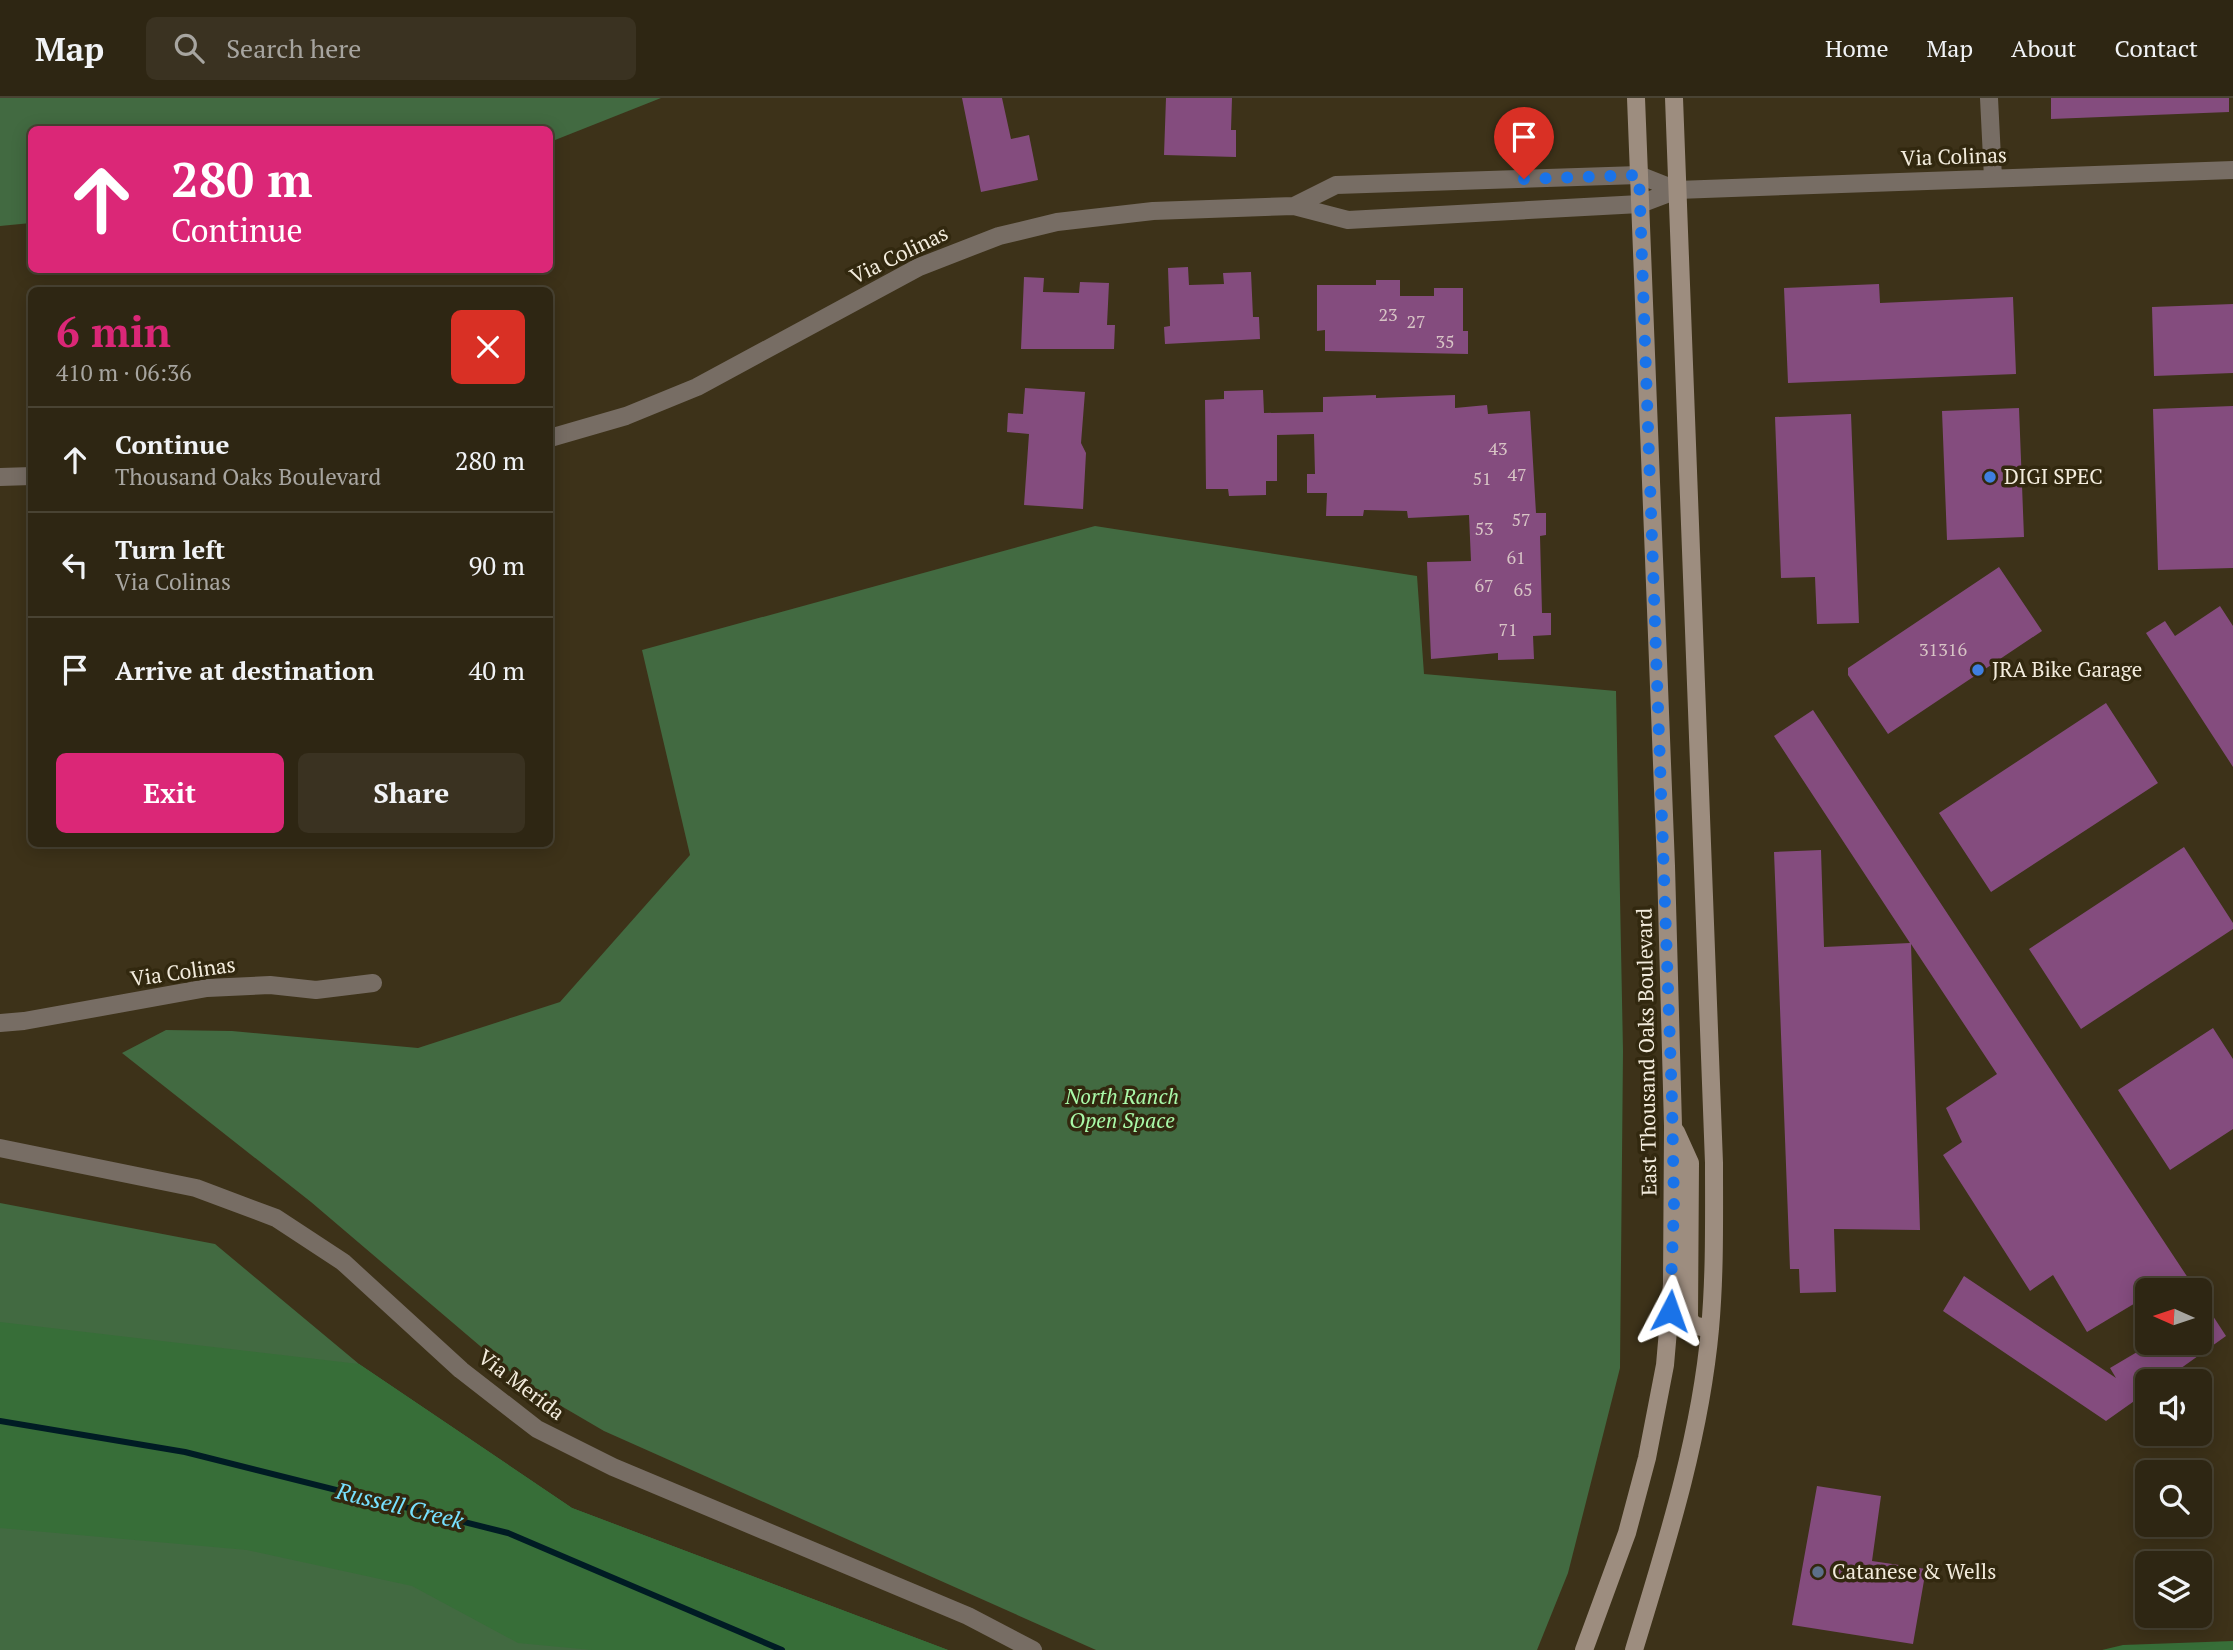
<!DOCTYPE html>
<html lang="en">
<head>
<meta charset="utf-8">
<style>
  :root { --surface:#2e2613; --page:#3a3221; --text:#f1f3f6; --muted:#a7a5a0; --line:#494333; --accent:#db2777 }
  body { margin:0; font-family:"PT Serif",serif; background:var(--page); color:var(--text); height:100vh; display:flex; flex-direction:column; font-size:26px; white-space:nowrap }
  * { box-sizing:border-box; margin:0 }
  p { font-size:23px; color:var(--muted) }
  .icon { flex:none; width:38px; height:38px; fill:none; stroke:currentColor; stroke-width:2; stroke-linecap:round; stroke-linejoin:round }
  .map { position:relative; flex:1; overflow:hidden }
  .drawer { position:absolute; left:28px; top:189px; width:525px; height:560px; display:flex; flex-direction:column; background:var(--surface); border-radius:10px; box-shadow:0 4px 18px #0003,0 0 0 2px var(--line) }
  .drawer>* { flex:none }
  .top-card { position:absolute; left:28px; top:28px; width:525px; height:147px; border-radius:10px; box-shadow:0 4px 18px #0003,0 0 0 2px var(--line); background:#db2777; color:#fff; overflow:hidden }
  .needle { width:46px; rotate:273deg }
  .controls { position:absolute; left:2135px; top:1180px; display:grid; gap:14px }
  .controls a { display:grid; place-items:center; width:77px; height:77px; border-radius:10px; background:var(--surface); box-shadow:0 4px 18px #0003,0 0 0 2px var(--line); font-size:35px }
  .pin { position:absolute; display:grid; place-items:center; width:60px; height:60px; color:#fff; margin:-72px -30px; border-radius:50% 50% 50% 0; rotate:-45deg; box-shadow:0 0 7px #0007 }
  .pin .icon { rotate:45deg }
  .me { position:absolute; width:77px; margin:-38px; rotate:4deg; stroke-linejoin:round; filter:drop-shadow(0 0 5px #0008) }
  .turn { display:flex; align-items:center; gap:24px; height:147px; padding:0 28px; font-size:32px }
  .turn .icon { width:91px; height:91px; stroke-width:2.5 }
  .turn b { display:block; font-size:49px; line-height:60px }
  .round { display:grid; place-items:center; flex:none; width:74px; height:74px; border-radius:10px; background:var(--page) }
  .headline { display:flex; align-items:center; justify-content:space-between; height:119px; padding:0 28px }
  h1 { font-size:42px; font-weight:700; line-height:52px; color:var(--accent) }
  .primary-button { display:flex; gap:14px; margin-top:auto; padding:14px 28px }
  .primary-button a { flex:1; height:80px; border-radius:10px; background:var(--accent); color:#fff; font-size:28px; font-weight:700; line-height:80px; text-align:center }
  .primary-button a+a { background:var(--page); color:var(--text) }
  ul { padding:0; list-style:none }
  li { display:flex; align-items:center; gap:21px; height:105px; padding:0 28px; border-top:2px solid var(--line) }
  li div { flex:1 }
  li b { display:block; font-size:26px }
  li em { font-style:normal }
  header { display:flex; align-items:center; gap:42px; box-sizing:border-box; height:98px; padding:0 35px; background:var(--surface); border-bottom:2px solid var(--line) }
  header strong { font-size:33px }
  nav { display:flex; gap:38px; margin-inline-start:auto; font-size:24px }
  .search { width:490px; height:63px; background:var(--page); display:flex; align-items:center; gap:18px; box-sizing:border-box; padding:0 24px; border-radius:10px; color:var(--muted); font-size:26px }
  .map>svg:first-child { display:block }
  .green { fill:#426a41 }
  .forest { fill:#376e38 }
  .lines { fill:none; stroke-linecap:round; stroke-linejoin:round }
  .stream { stroke:#001c24; stroke-width:6 }
  .building { fill:#844c7e }
  .street { stroke:#776d64; stroke-width:18 }
  .secondary { stroke:#9d8d7f; stroke-width:18 }
  .route { stroke:#1a73e8; stroke-width:12; stroke-dasharray:0 21.6 }
  .shop-dot { fill:#3f7fe0; stroke:#32280f; stroke-width:2.5 }
  .service-dot { fill:#5c6f8a; stroke:#32280f; stroke-width:2.5 }
  .labels { text-anchor:middle; stroke-width:7; stroke-linejoin:round; paint-order:stroke }
  .number-label { font-size:18px; fill:#d7c4c5 }
  .street-label { font-size:21px; fill:#f3ecdd; stroke:#32280f }
  .poi-label { font-size:21px; fill:#f3ecdd; stroke:#32280f; text-anchor:start }
  .park-label { font-size:21px; font-style:italic; fill:#a9f9a8; stroke:#32280f }
  .water-label { font-size:23px; font-style:italic; fill:#77e1ff; stroke:#32280f }
</style>
</head>
<body>
<header>
<strong>Map</strong>
<div class="search"><svg class="icon" aria-label="search" viewBox="0 0 24 24"><circle cx="10" cy="10" r="6"/><path d="M15 15l6 6"/></svg>Search here</div>
<nav><a>Home</a><a>Map</a><a>About</a><a>Contact</a></nav>
</header>
<div class="map">
<svg width="2233" height="1552" viewBox="0 0 2233 1552">
  <rect width="100%" height="100%" fill="#3d3219"/>
  <path class="green" d="M 0,0 L 661,0 L 550,44 L 550,32 L 32,32 L 31,125 L 0,128 Z
    M 1095,428 L 1417,478 L 1424,576 L 1616,593 L 1623,953 L 1620,1270 L 1568,1475 L 1537,1552 L 1096,1552 L 604,1333 L 527,1288 L 311,1104 L 122,955 L 166,932 L 232,933 L 418,950 L 560,904 L 690,757 L 642,552 Z
    M 0,1105 L 215,1146 L 359,1266 L 572,1410 L 948,1552 L 0,1552 Z"/>
  <path class="forest" d="M 0,1224 L 359,1266 L 572,1410 L 948,1552 L 592,1552 L 518,1545 L 412,1488 L 247,1452 L 0,1430 Z
    M 2233,1543 L 2233,1552 L 2102,1552 L 2123,1547 Z"/>
  <g class="lines">
    <path class="stream" d="M 0,1323 L 185,1354 L 508,1435 L 782,1552"/>
  </g>
  <path class="building" d="M 962,0 L 1002,0 L 1011,41 L 1029,37 L 1038,82 L 981,94 Z
    M 1166,0 L 1232,0 L 1231,32 L 1236,32 L 1236,59 L 1164,57 Z
    M 2051,0 L 2229,0 L 2229,14 L 2051,21 Z
    M 1188,169 L 1189,187 L 1224,186 L 1223,175 L 1251,174 L 1253,219 L 1259,219 L 1260,241 L 1165,246 L 1164,229 L 1170,228 L 1168,170 Z
    M 1024,179 L 1044,180 L 1043,194 L 1079,195 L 1080,184 L 1109,185 L 1107,227 L 1115,227 L 1114,251 L 1021,251 Z
    M 1376,182 L 1400,182 L 1400,198 L 1434,198 L 1434,190 L 1463,190 L 1463,233 L 1468,233 L 1468,256 L 1325,253 L 1325,232 L 1317,233 L 1317,187 L 1376,187 Z
    M 1879,186 L 1880,205 L 2013,199 L 2016,276 L 1788,285 L 1784,190 Z
    M 2233,206 L 2233,275 L 2154,278 L 2152,209 Z
    M 1025,290 L 1085,294 L 1081,345 L 1086,355 L 1083,411 L 1024,407 L 1029,336 L 1007,334 L 1008,315 L 1023,316 Z
    M 1263,292 L 1264,315 L 1323,314 L 1323,299 L 1376,297 L 1376,300 L 1455,297 L 1455,310 L 1487,307 L 1488,316 L 1530,313 L 1536,415 L 1546,415 L 1546,437 L 1540,438 L 1542,515 L 1551,515 L 1551,537 L 1533,538 L 1534,561 L 1498,562 L 1498,555 L 1431,561 L 1427,464 L 1471,463 L 1469,417 L 1408,420 L 1407,413 L 1364,412 L 1363,418 L 1326,418 L 1327,395 L 1307,395 L 1307,376 L 1315,376 L 1314,336 L 1277,337 L 1277,383 L 1266,383 L 1266,397 L 1229,398 L 1228,391 L 1206,391 L 1205,302 L 1224,301 L 1224,293 Z
    M 2233,308 L 2233,470 L 2158,472 L 2153,311 Z
    M 2019,310 L 2024,439 L 1947,442 L 1942,313 Z
    M 1851,316 L 1859,525 L 1817,526 L 1815,479 L 1781,480 L 1775,319 Z
    M 1999,469 L 2042,533 L 1888,636 L 1848,577 L 1848,570 Z
    M 2220,508 L 2233,528 L 2233,669 L 2146,535 L 2165,523 L 2175,538 Z
    M 2106,605 L 2158,685 L 1991,794 L 1939,715 Z
    M 1813,612 L 2196,1192 L 2147,1192 L 2147,1198 L 2087,1234 L 2053,1177 L 2030,1193 L 1943,1057 L 1962,1044 L 1946,1010 L 1997,976 L 1911,846 L 1920,1132 L 1834,1131 L 1836,1194 L 1800,1195 L 1799,1171 L 1790,1171 L 1774,754 L 1821,752 L 1824,849 L 1910,845 L 1774,638 Z
    M 2184,749 L 2233,825 L 2233,831 L 2081,931 L 2029,851 Z
    M 2213,930 L 2233,961 L 2233,1031 L 2170,1072 L 2118,992 Z
    M 1964,1178 L 2116,1280 L 2110,1270 L 2154,1244 L 2200,1244 L 2200,1198 L 2226,1238 L 2163,1283 L 2147,1283 L 2147,1294 L 2106,1323 L 1943,1213 Z
    M 1817,1388 L 1881,1398 L 1872,1463 L 1926,1471 L 1913,1546 L 1792,1527 Z"/>
  <g class="lines">
    <path class="street" d="M 1989,0 L 1993,80
      M 1294,108 L 1336,87 L 1639,77 L 1677,92
      M 550,340 L 626,318 L 697,289 L 919,169 L 999,138 L 1057,124 L 1153,113 L 1294,108 L 1348,122 L 1640,106 L 1677,92 L 2233,72
      M 0,379 L 32,378
      M 0,925 L 24,923 L 207,890 L 270,887 L 316,892 L 373,885
      M 0,1050 L 196,1090 L 276,1120 L 343,1164 L 461,1272 L 537,1331 L 613,1369 L 968,1518 L 1033,1552"/>
    <path class="secondary" d="M 1676,1034 L 1690,1065 L 1689,1220 L 1693,1227 L 1710,1231
      M 1584,1552 L 1627,1435 L 1647,1360 L 1665,1267 L 1672,1186 L 1673,1028 L 1666,768 L 1636,0
      M 1634,1552 C 1666,1447 1700,1341 1710,1231 C 1715,1176 1714,1120 1714,1065 L 1674,0"/>
  </g>
  <g class="lines">
    <path class="route" d="M 1524,81 L 1639,77 L 1672,1002 L 1674,1108 L 1670,1213"/>
  </g>
  <g class="shop-dot">
    <circle cx="1990" cy="379" r="7"/>
    <circle cx="1978" cy="572" r="7"/>
  </g>
  <circle class="service-dot" cx="1818" cy="1474" r="7"/>
  <g class="labels">
    <g class="number-label">
      <text x="1388" y="223">23</text>
      <text x="1416" y="230">27</text>
      <text x="1445" y="250">35</text>
      <text x="1498" y="357">43</text>
      <text x="1517" y="383">47</text>
      <text x="1482" y="387">51</text>
      <text x="1521" y="428">57</text>
      <text x="1484" y="437">53</text>
      <text x="1516" y="466">61</text>
      <text x="1484" y="494">67</text>
      <text x="1523" y="498">65</text>
      <text x="1508" y="538">71</text>
      <text x="1943" y="558">31316</text>
    </g>
    <g class="street-label">
      <text transform="translate(1954 59) rotate(-2)" y="7">Via Colinas</text>
      <text transform="translate(899 157) rotate(-26)" y="7">Via Colinas</text>
      <text transform="translate(183 874) rotate(-8)" y="7">Via Colinas</text>
      <text transform="translate(1647 954) rotate(-91)" y="7">East Thousand Oaks Boulevard</text>
      <text transform="translate(521 1287) rotate(37)" y="7">Via Merida</text>
    </g>
    <g class="poi-label">
      <text x="2004" y="386">DIGI SPEC</text>
      <text x="1992" y="579">JRA Bike Garage</text>
      <text x="1832" y="1481">Catanese &amp; Wells</text>
    </g>
    <g class="park-label">
      <text x="1122" y="1006">North Ranch<tspan x="1122" dy="24">Open Space</tspan></text>
    </g>
    <g class="water-label">
      <text transform="translate(400 1408) rotate(14)" y="8">Russell Creek</text>
    </g>
  </g>
</svg>
<div class="controls">
<a><svg class="needle" viewBox="-14 -14 28 28"><path d="M0-13l5 13h-10z" fill="#e53935"/><path d="M0 13l5-13h-10z" fill="#a7a5a0"/></svg></a>
<a><svg class="icon" aria-label="sound" viewBox="0 0 24 24"><path d="M4 9h4l5-4v14l-5-4H4zM17 9q2 3 0 6"/></svg></a>
<a><svg class="icon" aria-label="search" viewBox="0 0 24 24"><circle cx="10" cy="10" r="6"/><path d="M15 15l6 6"/></svg></a>
<a><svg class="icon" aria-label="layers" viewBox="0 0 24 24"><path d="M12 4l9 5-9 5-9-5zM3 14l9 5 9-5"/></svg></a>
</div>
<div class="pin" style="left:1524px;top:81px;background:#d93025"><svg class="icon" aria-label="arrive" viewBox="0 0 24 24"><path d="M6 21V4h12l-3 4 3 4H6"/></svg></div>
<svg class="me" style="left:1670px;top:1213px" viewBox="-20 -20 40 40"><path d="M0-17L14 15 0 8-14 15z" fill="#1a73e8" stroke="#fff" stroke-width="4"/></svg>
<div class="top-card">
<div class="turn"><svg class="icon" aria-label="ahead" viewBox="0 0 24 24"><path d="M12 20V5M6 11l6-6 6 6"/></svg><div><b>280 m</b>Continue</div></div>
</div>
<section class="drawer">
<div class="headline"><div><h1>6 min</h1><p>410 m · 06:36</p></div><a class="round" style="background:#d93025;color:#fff"><svg class="icon" aria-label="close" viewBox="0 0 24 24"><path d="M6 6l12 12M18 6L6 18"/></svg></a></div>
<ul>
<li><svg class="icon" aria-label="ahead" viewBox="0 0 24 24"><path d="M12 20V5M6 11l6-6 6 6"/></svg><div><b>Continue</b><p>Thousand Oaks Boulevard</p></div><em>280 m</em></li>
<li><svg class="icon" aria-label="left" viewBox="0 0 24 24"><path d="M17 20v-9H6M10 6l-5 5 5 5"/></svg><div><b>Turn left</b><p>Via Colinas</p></div><em>90 m</em></li>
<li><svg class="icon" aria-label="arrive" viewBox="0 0 24 24"><path d="M6 21V4h12l-3 4 3 4H6"/></svg><div><b>Arrive at destination</b></div><em>40 m</em></li>
</ul>
<div class="primary-button"><a>Exit</a><a>Share</a></div>
</section>
</div>
</body>
</html>
